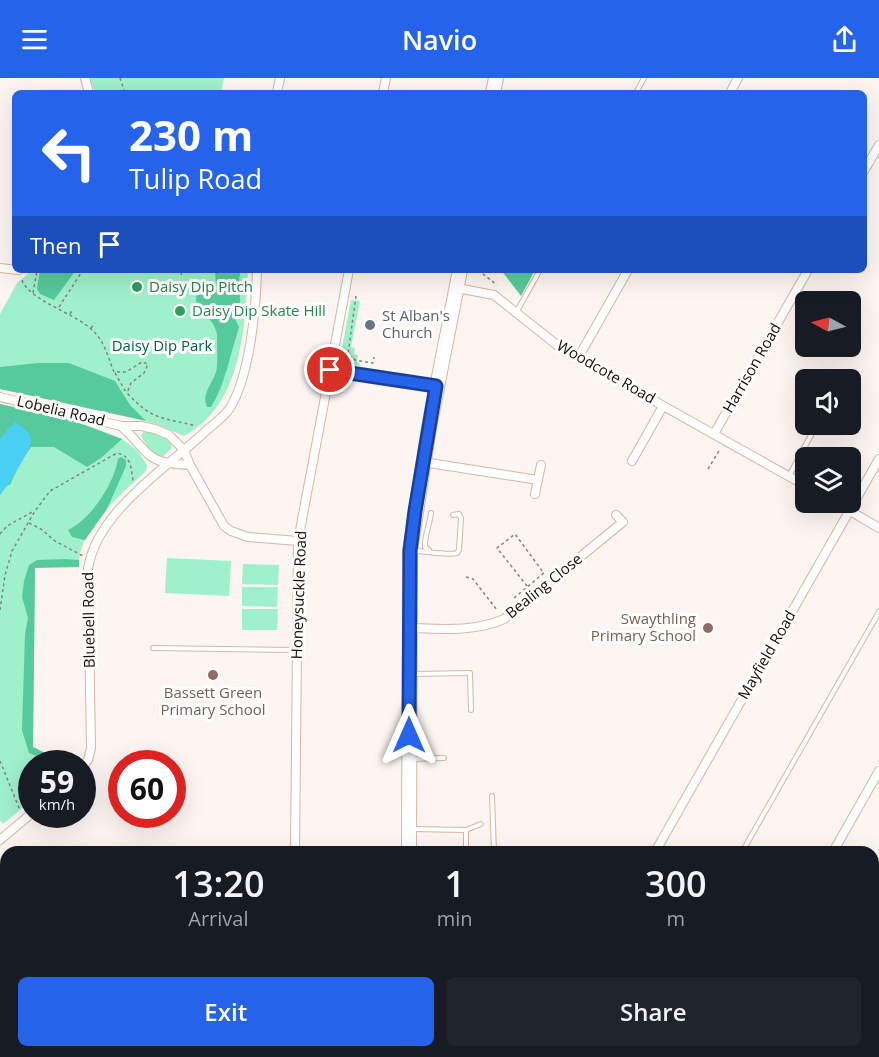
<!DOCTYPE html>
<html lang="en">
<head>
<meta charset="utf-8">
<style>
  :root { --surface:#171b24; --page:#20242c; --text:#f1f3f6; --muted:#9ea1a6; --accent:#2563eb }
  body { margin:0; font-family:"Open Sans",sans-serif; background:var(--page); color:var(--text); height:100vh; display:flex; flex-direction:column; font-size:22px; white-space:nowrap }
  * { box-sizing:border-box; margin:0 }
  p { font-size:20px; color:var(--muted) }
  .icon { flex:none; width:33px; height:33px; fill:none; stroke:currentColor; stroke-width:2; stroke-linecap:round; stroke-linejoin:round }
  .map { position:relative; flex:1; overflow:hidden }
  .sheet { position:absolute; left:0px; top:768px; width:879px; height:212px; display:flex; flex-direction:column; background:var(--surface); border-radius:18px 18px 0 0; box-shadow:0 6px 24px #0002 }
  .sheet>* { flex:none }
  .hud { position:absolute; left:12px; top:12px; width:855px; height:183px; border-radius:9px; box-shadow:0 6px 24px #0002; background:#2563eb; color:#fff; overflow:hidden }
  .needle { width:39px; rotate:277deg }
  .controls { position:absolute; left:795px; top:213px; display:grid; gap:12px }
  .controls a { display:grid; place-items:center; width:66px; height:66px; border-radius:9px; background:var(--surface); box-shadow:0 6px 24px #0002; font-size:30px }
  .speed { position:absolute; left:18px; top:672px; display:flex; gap:12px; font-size:30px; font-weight:700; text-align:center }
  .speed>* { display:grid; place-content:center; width:78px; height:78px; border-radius:50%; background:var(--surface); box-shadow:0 6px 24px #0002; line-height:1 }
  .speed small { font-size:15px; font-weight:400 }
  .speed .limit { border:9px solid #d22; background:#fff; color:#111 }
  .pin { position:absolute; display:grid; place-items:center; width:51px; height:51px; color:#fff; margin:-26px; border:3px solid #fff; border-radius:50%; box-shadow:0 2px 6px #0007 }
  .me { position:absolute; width:66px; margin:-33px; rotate:0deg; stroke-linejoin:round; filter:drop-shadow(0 0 4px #0008) }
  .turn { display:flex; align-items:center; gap:21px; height:126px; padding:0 18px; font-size:27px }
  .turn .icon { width:78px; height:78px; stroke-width:2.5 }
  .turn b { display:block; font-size:42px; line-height:51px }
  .then { display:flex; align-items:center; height:57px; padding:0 18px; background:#0003; gap:12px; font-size:22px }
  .eta { display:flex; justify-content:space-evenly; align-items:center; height:102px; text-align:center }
  .eta b { font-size:36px; font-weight:600; line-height:42px }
  .action { display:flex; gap:12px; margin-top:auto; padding:12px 18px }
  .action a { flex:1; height:69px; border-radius:9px; background:var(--accent); color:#fff; font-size:24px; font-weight:600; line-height:69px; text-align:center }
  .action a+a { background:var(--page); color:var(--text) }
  header { display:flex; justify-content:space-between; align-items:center; height:78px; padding:0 18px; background:var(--accent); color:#fff; font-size:27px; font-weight:600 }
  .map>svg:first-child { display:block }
  .green { fill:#9ff1cc }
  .forest { fill:#57ca9d }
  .water { fill:#4bd0f5 }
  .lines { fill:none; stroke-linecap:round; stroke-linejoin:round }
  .stream { stroke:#4bd0f5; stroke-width:3 }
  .service-casing { stroke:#d7b6a0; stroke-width:6 }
  .minor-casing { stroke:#d7b6a0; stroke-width:10 }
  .primary-casing { stroke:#d7b6a0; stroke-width:16 }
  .path { stroke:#8a807b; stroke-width:1.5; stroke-dasharray:3 3; stroke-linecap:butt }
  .service { stroke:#fff; stroke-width:4 }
  .minor { stroke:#fff; stroke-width:8 }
  .primary { stroke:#fff; stroke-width:14 }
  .route-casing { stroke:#184099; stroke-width:15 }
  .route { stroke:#2563eb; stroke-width:10 }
  .leisure-dot { fill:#2e9e5b; stroke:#fff; stroke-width:2 }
  .worship-dot { fill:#6b7280; stroke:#fff; stroke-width:2 }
  .education-dot { fill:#8d6e63; stroke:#fff; stroke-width:2 }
  .labels { text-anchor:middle; stroke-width:6; stroke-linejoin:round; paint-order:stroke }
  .leisure-label { font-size:15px; fill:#27864d; stroke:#fff; text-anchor:start }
  .worship-label { font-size:15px; fill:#5b616d; stroke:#fff; text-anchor:start }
  .park-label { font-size:15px; fill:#016246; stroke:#fff }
  .street-label { font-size:15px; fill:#190d06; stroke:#fff }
  .education-label { font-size:15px; fill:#785e54; stroke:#fff; text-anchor:end }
</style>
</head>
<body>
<header><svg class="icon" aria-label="menu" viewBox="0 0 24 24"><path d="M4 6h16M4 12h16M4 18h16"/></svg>Navio<svg class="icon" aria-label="share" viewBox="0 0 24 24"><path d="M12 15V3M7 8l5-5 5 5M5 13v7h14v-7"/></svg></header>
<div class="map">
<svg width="879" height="979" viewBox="0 0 879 979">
  <rect width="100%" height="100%" fill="#fcf5f1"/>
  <path class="green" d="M 90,0 L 224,0 L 221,15 L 95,15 Z
    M 33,192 L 248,192 C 245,250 242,327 184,358 L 156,346 L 125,337 L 0,311 L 0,236 L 17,205 Z
    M 351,222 L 360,223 L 351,269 L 355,270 L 354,276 L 358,277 L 357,283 L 361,288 L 346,286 L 342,281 L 341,275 Z
    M 0,326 L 72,342 L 122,361 L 137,372 L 147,387 L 146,393 C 121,417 77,451 79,489 L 35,489 L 33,669 L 66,685 L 32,686 L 31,723 L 3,746 L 0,742 Z
    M 143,354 C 154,354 170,358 172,370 L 161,380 L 152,376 L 141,358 Z
    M 167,480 L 231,483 L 229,518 L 165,515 Z
    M 243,486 L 279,487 L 278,507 L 242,506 Z
    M 242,509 L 278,509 L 277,529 L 242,528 Z
    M 242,531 L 278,531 L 277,552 L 242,552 Z"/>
  <path class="forest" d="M 40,192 L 76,192 L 54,222 L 40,216 L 37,211 Z
    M 215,192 L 241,192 C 235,214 246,219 235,241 L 239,249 L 238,253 C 230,277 225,307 211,329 L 207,329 C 201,316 212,307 216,294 C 218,287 217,265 217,257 C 214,237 195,236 196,218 L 216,210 Z
    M 501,192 L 535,192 L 521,218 Z
    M 38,285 L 69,285 L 115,303 L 130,327 L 146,343 L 0,311 L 0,289 Z
    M 0,326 L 72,342 L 122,361 L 101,380 L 87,389 L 54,369 L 31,369 L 20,385 L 10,407 L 0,408 Z
    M 121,379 L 126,382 L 126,388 L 107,431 L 85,462 L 72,459 L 68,452 C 91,441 114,406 118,381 Z
    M 65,481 L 79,482 L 79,489 L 35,490 L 33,669 L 61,683 L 55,685 L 29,675 L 22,652 L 25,556 L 28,540 L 22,519 L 24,503 L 29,487 L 37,482 Z"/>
  <path class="water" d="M 15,344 C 20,348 30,353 31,360 C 33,370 7,409 0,417 L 0,364 Z"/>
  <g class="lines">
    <path class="stream" d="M 0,364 L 11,350"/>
    <g class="service-casing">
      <path id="service" d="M 636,15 L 644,0
        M 517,233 L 540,192
        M 789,398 L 817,346
        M 429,472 L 425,469 C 424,459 430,446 431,435
        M 414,473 C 425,473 449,478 457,475 L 459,472 L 461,440 L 459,436 L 453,437
        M 153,570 L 295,572
        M 413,596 L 470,595 L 471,632
        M 411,681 L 444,680
        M 492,718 L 494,774
        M 412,751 L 466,752 L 466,774
        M 466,752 L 481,746
        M 742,774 L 879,534
        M 873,930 L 879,934
        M 610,979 L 611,974
        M 822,979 L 825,974"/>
    </g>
    <g class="minor-casing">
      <path id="minor" d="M 85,0 L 89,15
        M 277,15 L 280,0
        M 383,15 L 386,0
        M 730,15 L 738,0
        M 864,93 L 879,67
        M 0,190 L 19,192
        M 457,210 L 494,217 L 562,271 L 578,280 L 806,408
        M 578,280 L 628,192
        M 330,292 L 437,308
        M 0,319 L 121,348 L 141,348 L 155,351 L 169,357 L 184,372 L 190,387 L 224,448 L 231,453 L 248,459 L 298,463
        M 121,348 C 152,376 143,385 190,387
        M 714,356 L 808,192
        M 632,383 L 663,328
        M 423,384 L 538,402
        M 535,416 L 541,387
        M 835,424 L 879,450
        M 410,550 C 441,551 475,554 504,541 L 623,444 L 616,437
        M 82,689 L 88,682 L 91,670 L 88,491 C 96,434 168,389 207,352 C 215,345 224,339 230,330 C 250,297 256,231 257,192
        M 0,762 L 32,735
        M 295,774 L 298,463 L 349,192
        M 655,774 L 879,381
        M 833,774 L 879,693
        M 108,979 L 111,974
        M 290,979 L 290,974"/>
    </g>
    <g class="primary-casing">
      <path id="primary" d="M 493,15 L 496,0
        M 409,774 L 410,473 L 429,350 L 460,192
        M 411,979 L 411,974"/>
    </g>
    <path class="path" d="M 120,0 L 125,15
      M 478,192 L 497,207
      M 181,197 L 182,192
      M 22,202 C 30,224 80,236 96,256 C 105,266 109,282 114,294 L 126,294 L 142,284 L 148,286 L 144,295 L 131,305 L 127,315 C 153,343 162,339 196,348
      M 33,215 L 37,192
      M 356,218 L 348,276 L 355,282 L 373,285 L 374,279
      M 59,229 L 83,192
      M 70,236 L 73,231
      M 91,250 L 95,245
      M 115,295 L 126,314
      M 708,391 L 720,371
      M 29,445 L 41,451 L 55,463 L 83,478
      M 0,456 L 7,448 L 34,433
      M 466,499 L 473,501 L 497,532
      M 527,508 L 497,470 L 515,456 L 543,494
      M 514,520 L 545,494
      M 0,532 L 5,497 L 12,473 L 35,433 L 50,413 L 117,375 C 132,378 131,391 133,403
      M 0,683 L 20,732
      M 0,877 L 6,888
      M 51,974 L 54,979
      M 711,974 L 712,979
      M 867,975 L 874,979"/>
    <use href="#service" class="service"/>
    <use href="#minor" class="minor"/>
    <use href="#primary" class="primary"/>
  </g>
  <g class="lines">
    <g class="route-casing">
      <path id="route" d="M 330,292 L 436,308 L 415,433 L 410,473 L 409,657"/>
    </g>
    <use href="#route" class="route"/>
  </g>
  <g class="leisure-dot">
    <circle cx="137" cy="209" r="6"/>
    <circle cx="180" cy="233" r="6"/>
  </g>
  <circle class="worship-dot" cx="370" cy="247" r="6"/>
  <g class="education-dot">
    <circle cx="708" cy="550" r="6"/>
    <circle cx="213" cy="597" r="6"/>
  </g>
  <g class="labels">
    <g class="leisure-label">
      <text x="149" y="214">Daisy Dip Pitch</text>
      <text x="192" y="238">Daisy Dip Skate Hill</text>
    </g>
    <g class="worship-label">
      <text x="382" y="243">St Alban's<tspan x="382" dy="17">Church</tspan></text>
    </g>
    <g class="park-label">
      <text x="162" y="273">Daisy Dip Park</text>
    </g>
    <g class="street-label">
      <text transform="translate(752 290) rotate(-60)" y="5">Harrison Road</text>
      <text transform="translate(606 294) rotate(30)" y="5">Woodcote Road</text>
      <text transform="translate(61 333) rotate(13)" y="5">Lobelia Road</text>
      <text transform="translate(544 508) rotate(-39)" y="5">Bealing Close</text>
      <text transform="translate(299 517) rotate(-88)" y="5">Honeysuckle Road</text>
      <text transform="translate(89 542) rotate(-91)" y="5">Bluebell Road</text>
      <text transform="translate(767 577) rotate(-60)" y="5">Mayfield Road</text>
    </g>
    <g class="education-label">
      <text x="696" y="546">Swaythling<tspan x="696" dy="17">Primary School</tspan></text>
      <text x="213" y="620" text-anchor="middle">Bassett Green<tspan x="213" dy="17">Primary School</tspan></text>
    </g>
  </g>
</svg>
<div class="controls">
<a><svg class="needle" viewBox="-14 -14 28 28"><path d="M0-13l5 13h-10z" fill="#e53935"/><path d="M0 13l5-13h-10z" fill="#9ea1a6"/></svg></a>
<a><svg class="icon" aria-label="sound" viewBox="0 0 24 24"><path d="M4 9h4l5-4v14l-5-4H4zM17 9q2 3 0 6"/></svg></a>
<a><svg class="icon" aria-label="layers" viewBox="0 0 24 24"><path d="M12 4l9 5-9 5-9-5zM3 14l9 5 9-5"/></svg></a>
</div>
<div class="speed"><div>59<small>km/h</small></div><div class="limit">60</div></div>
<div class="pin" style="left:330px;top:292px;background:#d93025"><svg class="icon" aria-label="arrive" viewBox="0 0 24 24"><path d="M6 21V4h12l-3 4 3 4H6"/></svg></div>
<svg class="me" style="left:409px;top:657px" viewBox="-20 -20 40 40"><path d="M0-17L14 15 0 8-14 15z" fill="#2563eb" stroke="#fff" stroke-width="4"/></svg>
<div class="hud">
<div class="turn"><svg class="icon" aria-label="left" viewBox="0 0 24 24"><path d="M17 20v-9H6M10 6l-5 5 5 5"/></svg><div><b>230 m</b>Tulip Road</div></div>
<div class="then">Then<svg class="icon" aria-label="arrive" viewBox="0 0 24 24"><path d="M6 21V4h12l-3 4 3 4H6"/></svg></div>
</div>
<section class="sheet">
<div class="eta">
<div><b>13:20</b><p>Arrival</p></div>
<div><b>1</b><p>min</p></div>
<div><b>300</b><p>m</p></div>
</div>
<div class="action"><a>Exit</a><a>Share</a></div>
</section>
</div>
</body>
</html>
